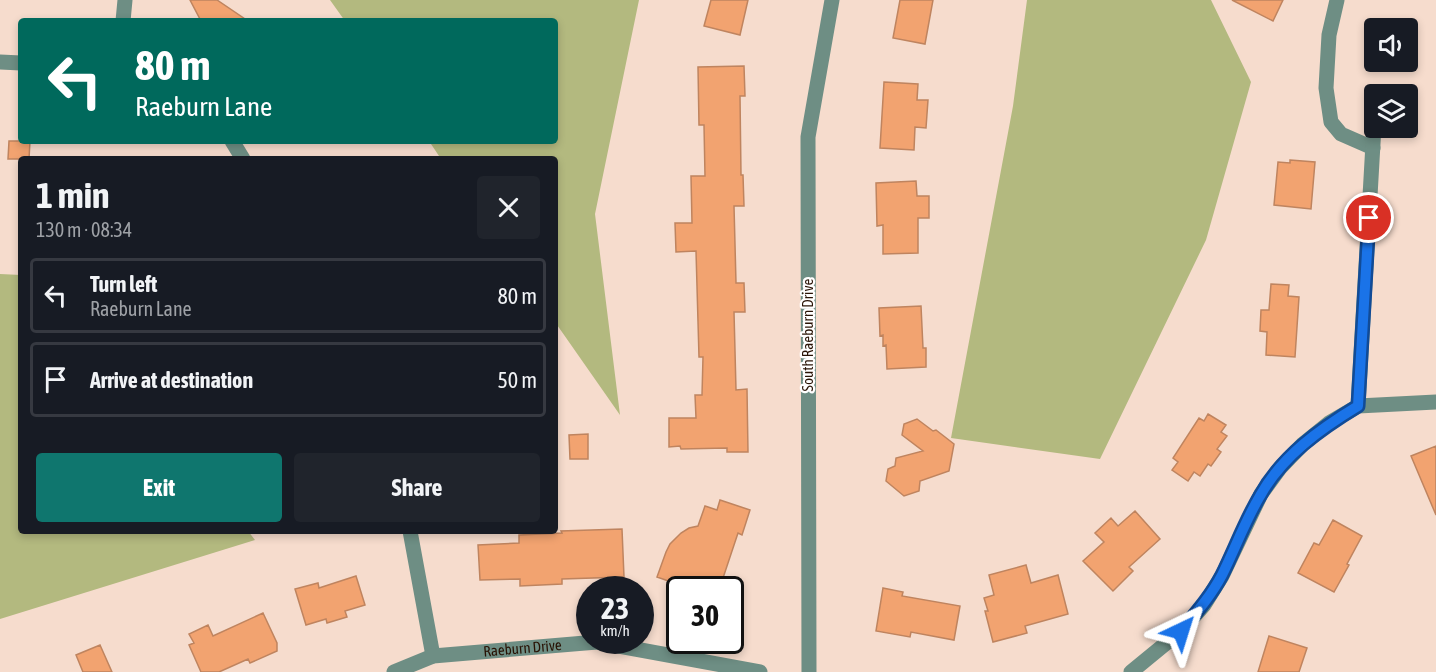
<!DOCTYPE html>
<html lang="en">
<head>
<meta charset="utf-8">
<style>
  :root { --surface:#171b24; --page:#20242c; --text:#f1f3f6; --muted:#9ea1a6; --line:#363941; --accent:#0f766e }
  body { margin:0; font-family:"Asap Condensed",sans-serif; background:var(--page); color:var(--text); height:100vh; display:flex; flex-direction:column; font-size:22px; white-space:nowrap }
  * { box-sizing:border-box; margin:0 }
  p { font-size:20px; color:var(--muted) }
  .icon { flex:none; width:33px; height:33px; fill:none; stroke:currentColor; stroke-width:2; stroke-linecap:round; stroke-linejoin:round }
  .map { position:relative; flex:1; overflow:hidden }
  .panel { position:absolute; left:18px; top:156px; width:540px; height:378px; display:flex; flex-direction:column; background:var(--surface); border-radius:6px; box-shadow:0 3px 9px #0003 }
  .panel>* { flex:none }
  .top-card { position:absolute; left:18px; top:18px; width:540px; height:126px; border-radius:6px; box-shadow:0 3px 9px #0003; background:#00695c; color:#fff; overflow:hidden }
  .buttons { position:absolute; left:1364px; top:18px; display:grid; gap:12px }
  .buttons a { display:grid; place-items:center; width:54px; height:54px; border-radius:6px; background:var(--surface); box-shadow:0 3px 9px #0003; font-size:30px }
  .speed { position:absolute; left:576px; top:576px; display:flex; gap:12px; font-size:30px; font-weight:700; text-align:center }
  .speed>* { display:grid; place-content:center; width:78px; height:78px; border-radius:50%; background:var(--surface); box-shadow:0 3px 9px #0003; line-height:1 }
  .speed small { font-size:15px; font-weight:400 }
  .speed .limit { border:3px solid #111; border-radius:9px; background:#fff; color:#111 }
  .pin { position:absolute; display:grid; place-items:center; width:51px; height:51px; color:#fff; margin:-26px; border:3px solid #fff; border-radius:50%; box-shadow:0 2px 6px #0007 }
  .me { position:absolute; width:66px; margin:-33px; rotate:41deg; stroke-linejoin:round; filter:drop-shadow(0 0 4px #0008) }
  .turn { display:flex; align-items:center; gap:21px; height:126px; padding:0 18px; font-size:27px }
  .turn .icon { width:78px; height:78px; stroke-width:2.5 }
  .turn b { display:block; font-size:42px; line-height:51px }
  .round { display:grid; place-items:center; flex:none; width:63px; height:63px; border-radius:6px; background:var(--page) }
  .overview { display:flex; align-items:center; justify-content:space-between; height:102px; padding:0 18px }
  h1 { font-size:36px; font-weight:700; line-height:45px }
  .primary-button { display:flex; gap:12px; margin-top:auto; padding:12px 18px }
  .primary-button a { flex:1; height:69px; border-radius:6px; background:var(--accent); color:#fff; font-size:24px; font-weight:700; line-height:69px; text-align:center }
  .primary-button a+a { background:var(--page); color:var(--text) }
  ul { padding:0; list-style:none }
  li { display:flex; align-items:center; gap:18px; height:75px; margin:0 12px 9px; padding:0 6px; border:3px solid var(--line); border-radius:6px }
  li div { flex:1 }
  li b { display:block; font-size:22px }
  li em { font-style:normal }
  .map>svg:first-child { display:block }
  .green { fill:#b3b97f }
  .building { fill:#f2a370; stroke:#bf845f; stroke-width:1.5 }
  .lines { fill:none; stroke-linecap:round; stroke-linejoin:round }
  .minor { stroke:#6e8e84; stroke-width:15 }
  .route-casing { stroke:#114b97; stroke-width:15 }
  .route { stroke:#1a73e8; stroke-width:10 }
  .labels { text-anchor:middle; stroke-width:4.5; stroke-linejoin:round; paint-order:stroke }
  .street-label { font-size:15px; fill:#281204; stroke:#fff }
</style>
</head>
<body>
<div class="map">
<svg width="1436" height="672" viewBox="0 0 1436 672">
  <rect width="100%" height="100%" fill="#f6dccd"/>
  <path class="green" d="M 330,0 L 639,0 L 595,214 L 620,415 L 555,322 L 555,159 L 441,159 L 429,141 L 555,141 L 555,21 L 345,21 Z
    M 1027,0 L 1211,0 L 1251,82 L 1206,240 L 1100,459 L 951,438 L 1013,106 Z
    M 0,274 L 21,275 L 21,531 L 248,531 L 255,540 L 0,619 Z"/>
  <path class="building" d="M 190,0 L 217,0 L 248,21 L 201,21 Z
    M 711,0 L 748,0 L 740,35 L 704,26 Z
    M 900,0 L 933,0 L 925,44 L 893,38 Z
    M 1232,0 L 1283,0 L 1273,21 Z
    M 744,66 L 745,96 L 740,96 L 741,175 L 743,175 L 744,206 L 734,206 L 736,283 L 744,283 L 745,312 L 734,312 L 736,390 L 747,389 L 748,452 L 727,452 L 727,448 L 681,449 L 680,446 L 669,447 L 669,418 L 696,418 L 695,395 L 702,395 L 703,357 L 699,357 L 696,251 L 676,252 L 675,223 L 692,223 L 691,176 L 705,176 L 704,125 L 699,125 L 698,67 Z
    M 884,82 L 918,84 L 917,100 L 928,100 L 926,128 L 915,127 L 914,150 L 880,148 Z
    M 9,141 L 30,141 L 29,159 L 8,159 Z
    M 1290,160 L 1315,162 L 1311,209 L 1274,205 L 1278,162 L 1290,163 Z
    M 916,181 L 917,196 L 929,196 L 929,218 L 918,218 L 918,253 L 883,254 L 883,225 L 877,226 L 876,183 Z
    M 1271,284 L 1289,285 L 1288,296 L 1299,297 L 1295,357 L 1266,355 L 1267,332 L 1260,331 L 1261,310 L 1269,310 Z
    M 921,306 L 923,348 L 926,348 L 926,367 L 887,369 L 886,345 L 883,346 L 883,335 L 880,336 L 879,308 Z
    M 1208,414 L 1226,425 L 1221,432 L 1227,436 L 1217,449 L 1221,452 L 1211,466 L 1208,464 L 1200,476 L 1194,472 L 1188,481 L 1172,470 L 1178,462 L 1173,458 L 1199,418 L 1204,421 Z
    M 917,419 L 933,431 L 936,430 L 954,444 L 949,471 L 920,481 L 919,491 L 904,496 L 886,481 L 888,469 L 895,466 L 896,458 L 923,451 L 902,435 L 904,424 Z
    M 588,434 L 588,459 L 570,459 L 569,435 Z
    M 1436,446 L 1436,515 L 1411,456 Z
    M 720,500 L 750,510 L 742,535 L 738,533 L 719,590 L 694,590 L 657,577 L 666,552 L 670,544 L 681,533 L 689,528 L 698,526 L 705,506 L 717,510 Z
    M 1135,511 L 1160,539 L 1129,567 L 1133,571 L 1113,591 L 1083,561 L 1104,542 L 1095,533 L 1111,518 L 1118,526 Z
    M 1333,520 L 1362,536 L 1347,564 L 1349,565 L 1334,592 L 1298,573 L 1314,543 L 1319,545 Z
    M 622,529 L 624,577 L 562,579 L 562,584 L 520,586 L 520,579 L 480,580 L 478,545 L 519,543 L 519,535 L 562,533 L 561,531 Z
    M 1026,565 L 1031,583 L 1058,575 L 1068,614 L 1025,626 L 1027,633 L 993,642 L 985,611 L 988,611 L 984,598 L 994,595 L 989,575 Z
    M 356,576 L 365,605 L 345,611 L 347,617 L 327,623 L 326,619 L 306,625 L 295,589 L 318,583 L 319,588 Z
    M 883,588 L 903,592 L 902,596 L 960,606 L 954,640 L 911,632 L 910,637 L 876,631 Z
    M 263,613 L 277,643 L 277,651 L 250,663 L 248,659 L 219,672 L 201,672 L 189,645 L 194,643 L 189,634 L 208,625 L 213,636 Z
    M 1269,636 L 1307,648 L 1299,672 L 1258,672 Z
    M 100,645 L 112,672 L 83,672 L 76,655 Z"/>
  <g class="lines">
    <g class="minor">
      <path d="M 1337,0 L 1329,35 L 1326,88 L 1331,122 L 1341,134 L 1373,148"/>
      <path d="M 123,21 L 125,0"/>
      <path d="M 0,62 L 21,63"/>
      <path d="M 232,141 L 243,159"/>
      <path d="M 1358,406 L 1374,126"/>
      <path d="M 410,531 L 433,656"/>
      <path id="s1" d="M 394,672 L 433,656 L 597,642 L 760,672"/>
      <path d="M 809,672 L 808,137 L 832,0"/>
      <path d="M 1131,672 L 1181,631 L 1204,605 L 1222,576 L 1261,494 L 1280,468 L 1303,444 L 1329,423 L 1358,406 L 1436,402"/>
    </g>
  </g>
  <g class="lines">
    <g class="route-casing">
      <path id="route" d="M 1181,631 C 1196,613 1211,596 1222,575 C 1235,549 1245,521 1260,496 C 1282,456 1320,429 1358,406 L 1369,218"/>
    </g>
    <use href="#route" class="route"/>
  </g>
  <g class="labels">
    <g class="street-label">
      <text transform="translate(808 335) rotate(-90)" y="5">South Raeburn Drive</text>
      <text dy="5" stroke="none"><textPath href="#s1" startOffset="132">Raeburn Drive</textPath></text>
    </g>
  </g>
</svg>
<div class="buttons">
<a><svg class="icon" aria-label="sound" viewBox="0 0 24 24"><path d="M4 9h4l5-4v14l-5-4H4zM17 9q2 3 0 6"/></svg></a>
<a><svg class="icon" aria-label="layers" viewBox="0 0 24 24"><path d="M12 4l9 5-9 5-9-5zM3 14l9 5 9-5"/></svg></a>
</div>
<div class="speed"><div>23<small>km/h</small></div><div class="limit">30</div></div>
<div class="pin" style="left:1369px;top:218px;background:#d93025"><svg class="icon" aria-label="arrive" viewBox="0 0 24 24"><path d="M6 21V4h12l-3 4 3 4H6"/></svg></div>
<svg class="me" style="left:1181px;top:631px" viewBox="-20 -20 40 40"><path d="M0-17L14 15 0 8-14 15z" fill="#1a73e8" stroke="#fff" stroke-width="4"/></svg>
<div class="top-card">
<div class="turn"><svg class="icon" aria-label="left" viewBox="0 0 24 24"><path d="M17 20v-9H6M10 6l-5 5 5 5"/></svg><div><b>80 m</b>Raeburn Lane</div></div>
</div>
<section class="panel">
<div class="overview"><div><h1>1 min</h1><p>130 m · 08:34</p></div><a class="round"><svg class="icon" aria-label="close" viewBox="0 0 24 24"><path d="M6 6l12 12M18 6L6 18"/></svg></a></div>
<ul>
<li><svg class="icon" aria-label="left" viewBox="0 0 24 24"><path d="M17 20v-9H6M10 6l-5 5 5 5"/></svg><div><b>Turn left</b><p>Raeburn Lane</p></div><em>80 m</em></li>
<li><svg class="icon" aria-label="arrive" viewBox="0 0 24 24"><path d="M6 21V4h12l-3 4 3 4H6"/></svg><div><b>Arrive at destination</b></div><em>50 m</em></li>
</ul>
<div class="primary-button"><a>Exit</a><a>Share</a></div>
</section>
</div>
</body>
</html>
